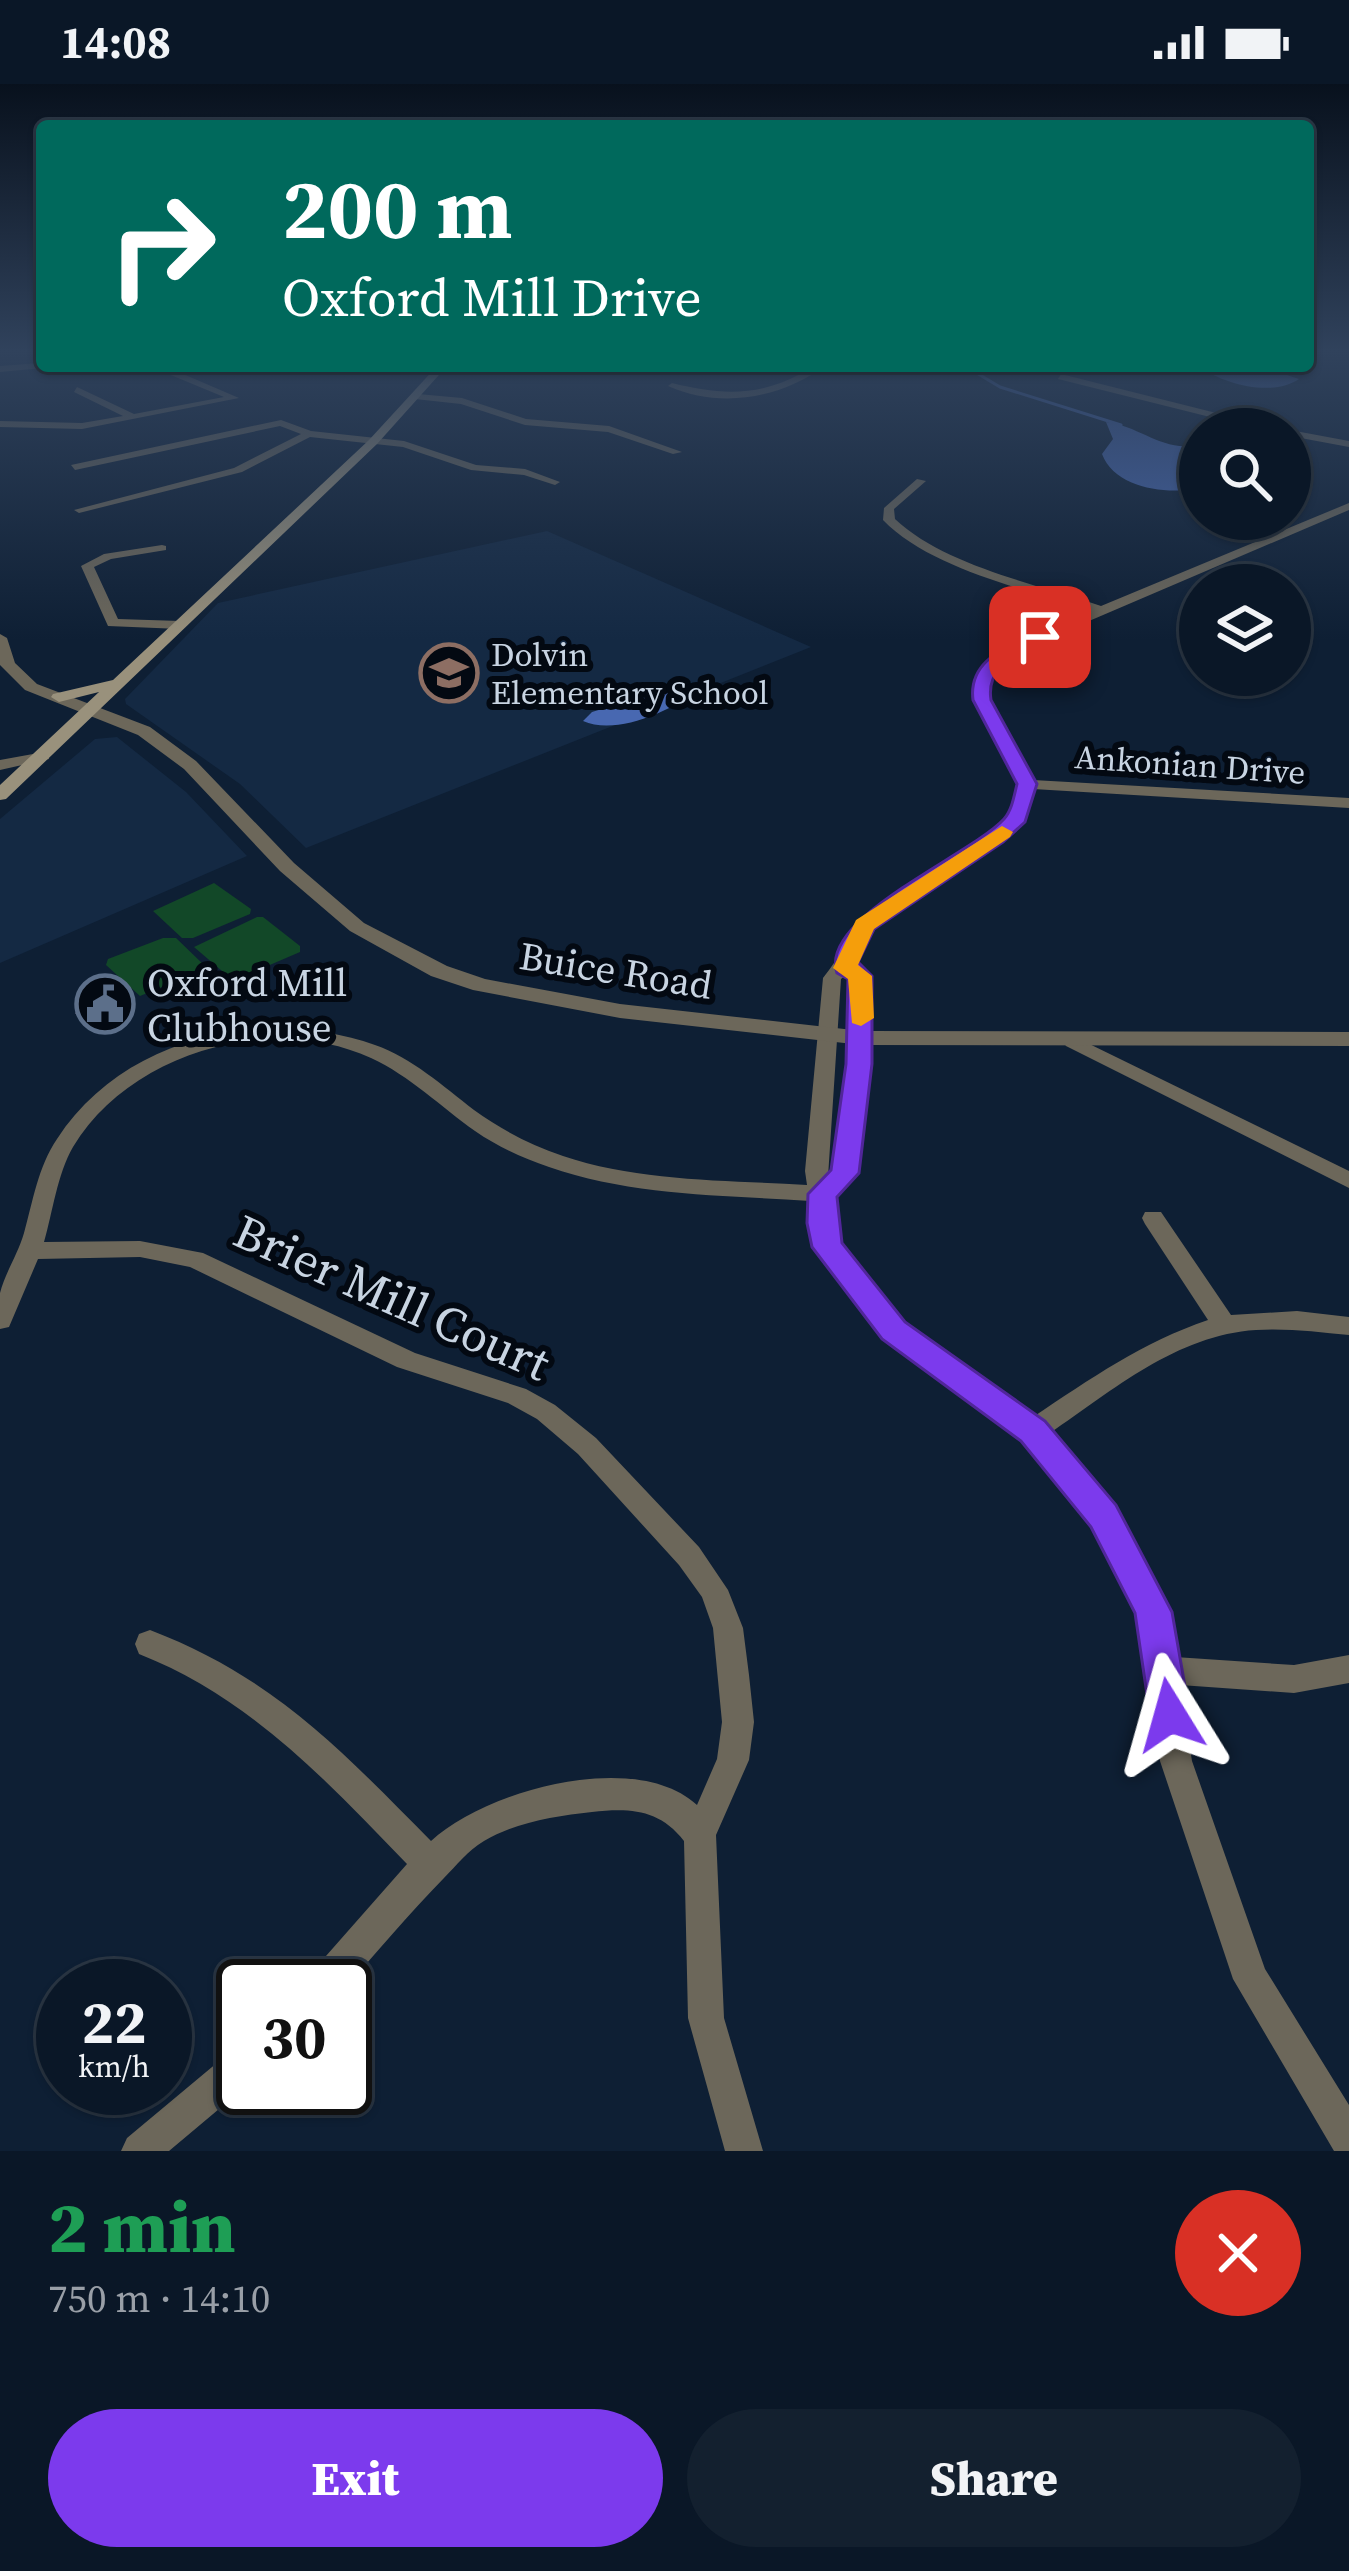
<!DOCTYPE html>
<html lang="en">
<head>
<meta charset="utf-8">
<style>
  :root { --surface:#0a1727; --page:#13202f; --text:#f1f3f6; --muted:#999fa7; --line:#2a3644; --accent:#7c3aed }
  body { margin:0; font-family:"Source Serif 4",serif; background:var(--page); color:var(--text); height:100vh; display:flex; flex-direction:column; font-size:45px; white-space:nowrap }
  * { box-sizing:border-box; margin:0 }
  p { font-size:39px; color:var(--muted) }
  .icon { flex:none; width:66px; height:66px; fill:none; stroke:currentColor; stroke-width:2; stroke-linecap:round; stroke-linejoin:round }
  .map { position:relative; height:2067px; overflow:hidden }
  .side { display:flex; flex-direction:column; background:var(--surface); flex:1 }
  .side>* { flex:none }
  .hud { position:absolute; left:36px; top:36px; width:1278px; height:252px; border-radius:12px; box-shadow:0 3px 9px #0004,0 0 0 3px var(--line); background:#00695c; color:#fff; overflow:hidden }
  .tools { position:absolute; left:1179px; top:324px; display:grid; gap:24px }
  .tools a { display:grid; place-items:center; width:132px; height:132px; border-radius:50%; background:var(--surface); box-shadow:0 3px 9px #0004,0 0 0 3px var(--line); font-size:60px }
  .speed { position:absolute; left:36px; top:1875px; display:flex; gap:24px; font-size:60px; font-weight:700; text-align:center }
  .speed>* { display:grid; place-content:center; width:156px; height:156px; border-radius:50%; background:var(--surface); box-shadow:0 3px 9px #0004,0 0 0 3px var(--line); line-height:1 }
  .speed small { font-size:30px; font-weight:400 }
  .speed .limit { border:6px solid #111; border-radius:18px; background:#fff; color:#111 }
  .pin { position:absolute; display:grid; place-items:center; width:102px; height:102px; color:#fff; margin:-51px; border-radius:24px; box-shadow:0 6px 18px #0006 }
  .me { position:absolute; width:132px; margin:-66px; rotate:352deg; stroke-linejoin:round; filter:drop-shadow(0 0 9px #0008) }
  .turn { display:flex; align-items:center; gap:42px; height:252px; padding:0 48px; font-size:54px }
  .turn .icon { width:156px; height:156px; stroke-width:2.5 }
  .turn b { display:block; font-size:84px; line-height:102px }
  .round { display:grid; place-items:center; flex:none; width:126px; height:126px; border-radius:63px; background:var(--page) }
  .summary { display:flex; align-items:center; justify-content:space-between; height:204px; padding:0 48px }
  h1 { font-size:72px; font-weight:800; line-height:90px; color:#1e9e55 }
  .primary-button { display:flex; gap:24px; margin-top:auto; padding:24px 48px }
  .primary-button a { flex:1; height:138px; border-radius:72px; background:var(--accent); color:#fff; font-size:48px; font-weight:800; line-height:138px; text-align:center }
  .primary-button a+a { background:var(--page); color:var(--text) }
  .status { display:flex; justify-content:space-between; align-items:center; height:84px; padding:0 60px; background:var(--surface); direction:ltr }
  .status svg { height:33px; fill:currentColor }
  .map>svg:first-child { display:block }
  .built { fill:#142943 }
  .green { fill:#124828 }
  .water { fill:#4868b1 }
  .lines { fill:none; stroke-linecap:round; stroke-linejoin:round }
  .stream { stroke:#4868b1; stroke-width:3 }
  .building { fill:#413954; stroke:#837b99; stroke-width:3 }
  .minor { fill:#6c675a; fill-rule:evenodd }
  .tertiary { fill:#6c675a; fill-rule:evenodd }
  .secondary { fill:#99917c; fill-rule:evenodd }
  .route { fill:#7c3aed; stroke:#51269a; stroke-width:3 }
  .slow { fill:#f59e0b }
  .labels { text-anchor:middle; stroke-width:12; stroke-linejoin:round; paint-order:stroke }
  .far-poi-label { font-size:33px; fill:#c8d4e2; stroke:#030912; text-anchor:start }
  .far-street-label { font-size:33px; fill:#c8d4e2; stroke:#030912 }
  .street-label { font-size:39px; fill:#c8d4e2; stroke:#030912 }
  .poi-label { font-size:39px; fill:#c8d4e2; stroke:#030912; text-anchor:start }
  .near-street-label { font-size:48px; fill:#c8d4e2; stroke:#030912 }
</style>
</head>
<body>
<div class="status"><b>14:08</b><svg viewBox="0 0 49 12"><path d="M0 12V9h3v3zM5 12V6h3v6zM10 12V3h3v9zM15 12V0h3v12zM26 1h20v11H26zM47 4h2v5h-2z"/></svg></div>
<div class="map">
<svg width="1349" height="2067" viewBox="0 0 1349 2067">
  <rect width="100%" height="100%" fill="#0e1f34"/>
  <path class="built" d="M 547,447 L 811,563 L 306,764 L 240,700 L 126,620 L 125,615 L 218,519 Z
    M 117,653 L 186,708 L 247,772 L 0,879 L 0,735 L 95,655 Z"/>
  <path class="green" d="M 214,799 L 251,825 L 250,830 L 193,854 L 182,854 L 153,827 Z
    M 257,833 L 263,833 L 300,862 L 300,868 L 244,892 L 229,893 L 194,863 Z
    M 163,854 L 176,854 L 204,881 L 201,887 L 140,912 L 106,881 L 108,875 Z"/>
  <path class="water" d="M 1199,282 L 1265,284 L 1299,295 C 1273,313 1224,301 1199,282 Z
    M 1106,338 C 1141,342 1164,370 1200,360 L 1200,404 C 1168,411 1115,405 1102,370 L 1113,355 Z
    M 677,602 L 695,602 L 698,607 C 670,627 616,652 583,637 L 592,628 Z"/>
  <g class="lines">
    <path class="stream" d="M 965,282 L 1000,303 L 1121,341
      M 1269,435 L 1275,441"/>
  </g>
  <path class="building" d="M 95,907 L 126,911 L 122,928 L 78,928 Z"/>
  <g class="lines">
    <path class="minor" d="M 40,279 L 43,284 L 0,288 L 0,282 Z
      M 760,282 L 809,285 L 825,282 C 779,315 720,325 668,302 L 672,299 C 720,311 758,313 802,289 Z
      M 169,284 L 239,314 L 82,345 L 0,343 L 0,337 L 82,339 L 123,332 L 74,308 L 77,303 L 134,330 L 224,313 L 166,289 Z
      M 1061,290 L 1272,343 L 1274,345 L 1258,345 L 1058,295 Z
      M 418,310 L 462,314 L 526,335 L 609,342 L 682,368 L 673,370 L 608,348 L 525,341 L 461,320 L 415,315 Z
      M 281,336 L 311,347 L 404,357 L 476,381 L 525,385 L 560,398 L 555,401 L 524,391 L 471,386 L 403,363 L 310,353 L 242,388 L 79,429 L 74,426 L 234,384 L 301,350 L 280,342 L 75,386 L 71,381 Z
      M 1290,346 L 1349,357 L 1349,363 L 1290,352 Z
      M 917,395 L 926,397 L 894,425 L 895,435 C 945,482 1037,500 1101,522 L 1349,419 L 1349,426 L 1014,569 L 991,590 L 991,618 L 1033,696 L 1349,714 L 1349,724 L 1033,705 C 1029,763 933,794 893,826 C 875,840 866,862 854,881 L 869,892 L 872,954 L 856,1089 L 832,1115 L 839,1161 L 903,1240 L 1033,1333 C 1090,1295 1143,1258 1208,1236 L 1145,1140 L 1142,1134 L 1145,1128 L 1161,1128 L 1231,1231 L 1297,1227 L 1349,1233 L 1349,1251 C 1318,1248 1287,1244 1256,1246 C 1177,1251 1113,1306 1050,1349 L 1113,1424 L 1168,1528 L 1175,1573 L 1294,1581 L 1349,1571 L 1349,1599 L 1294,1609 L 1180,1601 L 1192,1677 L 1265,1885 L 1349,2021 L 1349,2067 L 1334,2067 L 1233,1895 L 1160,1677 L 1139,1529 L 1093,1440 L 1024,1355 L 885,1254 L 816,1163 L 810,1117 C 723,1111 632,1112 549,1083 C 523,1074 498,1063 475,1047 C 441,1023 410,992 371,974 C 272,928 130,968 73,1063 C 57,1091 53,1127 44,1158 L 140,1157 L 203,1169 L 415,1269 L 526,1305 L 555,1321 L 596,1354 L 699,1463 L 728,1506 L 743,1544 L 749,1591 L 754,1638 L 749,1676 L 716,1751 L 724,1934 L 763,2067 L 725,2067 L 688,1934 L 684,1757 C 659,1725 630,1724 592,1728 C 556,1732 516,1738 484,1757 C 467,1767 457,1781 444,1794 C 410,1829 377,1867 345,1905 L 345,1902 L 306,1902 L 311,1889 L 407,1780 C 327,1697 249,1613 139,1570 L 135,1560 L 139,1550 L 150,1546 C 273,1593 341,1666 431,1757 C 485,1707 635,1664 697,1721 L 717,1675 L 722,1638 L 713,1544 L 702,1513 L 679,1481 L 578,1370 L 537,1335 L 508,1319 L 397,1283 L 190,1183 L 140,1173 L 38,1175 L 9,1243 L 0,1245 C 0,1234 0,1220 0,1209 C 5,1189 18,1170 24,1149 C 33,1117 38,1083 57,1055 C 124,952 264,922 375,961 C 412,974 443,1002 474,1026 C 502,1046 530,1061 563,1072 C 640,1098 726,1096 807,1101 L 805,1087 L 823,894 C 842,871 855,840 878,821 C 918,788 975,774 1008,732 C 1054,673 919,617 1005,563 C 1030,547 1063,539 1090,527 C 1027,505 930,485 883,436 L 884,424 ZM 846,891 L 851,894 L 852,954 L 834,1086 L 828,1093 L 841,895 Z
      M 162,461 L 166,462 L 166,466 L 111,475 L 94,483 L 118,535 L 180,537 L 186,541 L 180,545 L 108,542 L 81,482 L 104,470 Z
      M 44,668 L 49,669 L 49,675 L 0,686 L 0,676 Z
      M 1073,952 L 1349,1087 L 1349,1104 L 1066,962 L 1063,958 L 1066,954 Z
      M 243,1963 L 244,2004 L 169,2067 L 121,2067 L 127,2054 L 230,1968 Z"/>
    <path class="tertiary" d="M 0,550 L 7,554 L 15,579 L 37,600 L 150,643 L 196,677 L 294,779 L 364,839 L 447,882 L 485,895 L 620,920 L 862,947 L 1349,948 L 1349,962 L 862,961 L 620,934 L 473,906 L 431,892 L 350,847 L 280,787 L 184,685 L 138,651 L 25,606 L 0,581 Z"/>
    <path class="secondary" d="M 437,282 L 447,282 L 377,360 L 6,715 L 0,716 L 0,701 L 99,608 L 59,618 L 51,613 L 53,610 L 113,596 L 369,356 Z"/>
  </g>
  <linearGradient id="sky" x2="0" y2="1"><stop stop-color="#08111d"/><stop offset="0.48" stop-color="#30425c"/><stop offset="1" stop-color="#30425c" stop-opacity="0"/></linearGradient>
  <rect width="1349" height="556" fill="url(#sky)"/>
  <path class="route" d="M 1034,549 L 1049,553 C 1025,572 985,577 991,616 L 1037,700 L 1025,738 L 1003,758 L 874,845 L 858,878 L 872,892 L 872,980 L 859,1089 L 837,1113 L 842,1159 L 905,1238 L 1045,1337 L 1116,1421 L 1172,1528 L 1190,1631 L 1185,1645 L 1170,1651 L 1156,1645 L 1150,1631 L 1135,1529 L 1091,1443 L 1021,1357 L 882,1255 L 812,1163 L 807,1139 L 808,1110 L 831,1086 L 846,980 L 848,895 L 837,889 C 818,834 971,771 1004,735 C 1012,726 1014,712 1017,700 L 973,616 C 968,577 1005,564 1034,549 Z"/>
  <path class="slow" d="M 1002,742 L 1013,748 L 1010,753 L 874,845 L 858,881 L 872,892 L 874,934 L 861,942 L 852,939 L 848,895 L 833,884 L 856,836 Z"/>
  <defs>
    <g id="school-ring" transform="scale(3)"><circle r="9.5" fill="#030912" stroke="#8d6e63" stroke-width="1.5"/><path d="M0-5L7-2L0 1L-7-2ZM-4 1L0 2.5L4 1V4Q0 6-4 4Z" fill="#8d6e63"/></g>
    <g id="civic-ring" transform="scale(3)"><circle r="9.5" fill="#030912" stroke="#5c6f8a" stroke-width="1.5"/><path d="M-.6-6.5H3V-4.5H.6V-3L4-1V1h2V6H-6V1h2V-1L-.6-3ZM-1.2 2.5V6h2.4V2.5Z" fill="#5c6f8a"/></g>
  </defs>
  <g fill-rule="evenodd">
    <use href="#school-ring" x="449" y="589"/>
    <use href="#civic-ring" x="105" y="920"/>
  </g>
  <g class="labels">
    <g class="far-poi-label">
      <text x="491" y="582">Dolvin<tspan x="491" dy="38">Elementary School</tspan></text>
    </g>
    <g class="far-street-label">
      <text transform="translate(1190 680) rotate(4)" y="12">Ankonian Drive</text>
    </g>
    <g class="street-label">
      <text transform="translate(616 886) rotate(9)" y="14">Buice Road</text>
    </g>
    <g class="poi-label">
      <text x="147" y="912">Oxford Mill<tspan x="147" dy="45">Clubhouse</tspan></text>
    </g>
    <g class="near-street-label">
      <text transform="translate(392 1213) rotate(24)" y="17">Brier Mill Court</text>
    </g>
  </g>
</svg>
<div class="tools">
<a><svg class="icon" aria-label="search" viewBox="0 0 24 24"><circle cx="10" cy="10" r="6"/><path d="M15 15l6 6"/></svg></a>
<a><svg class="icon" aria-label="layers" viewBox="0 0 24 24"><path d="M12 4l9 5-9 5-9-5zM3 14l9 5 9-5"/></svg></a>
</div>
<div class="speed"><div>22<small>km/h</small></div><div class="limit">30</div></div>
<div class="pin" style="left:1040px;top:553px;background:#d93025"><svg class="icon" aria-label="arrive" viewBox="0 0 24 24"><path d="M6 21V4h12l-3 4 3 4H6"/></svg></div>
<svg class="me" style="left:1170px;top:1631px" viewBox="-20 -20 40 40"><path d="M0-17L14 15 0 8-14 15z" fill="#7c3aed" stroke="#fff" stroke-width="4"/></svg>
<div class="hud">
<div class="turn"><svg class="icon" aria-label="right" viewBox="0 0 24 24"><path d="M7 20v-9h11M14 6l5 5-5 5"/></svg><div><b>200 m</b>Oxford Mill Drive</div></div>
</div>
</div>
<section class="side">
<div class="summary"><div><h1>2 min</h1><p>750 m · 14:10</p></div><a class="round" style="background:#d93025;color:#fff"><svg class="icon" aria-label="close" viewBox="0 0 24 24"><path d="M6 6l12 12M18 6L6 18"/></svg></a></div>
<div class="primary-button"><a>Exit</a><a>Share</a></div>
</section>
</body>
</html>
